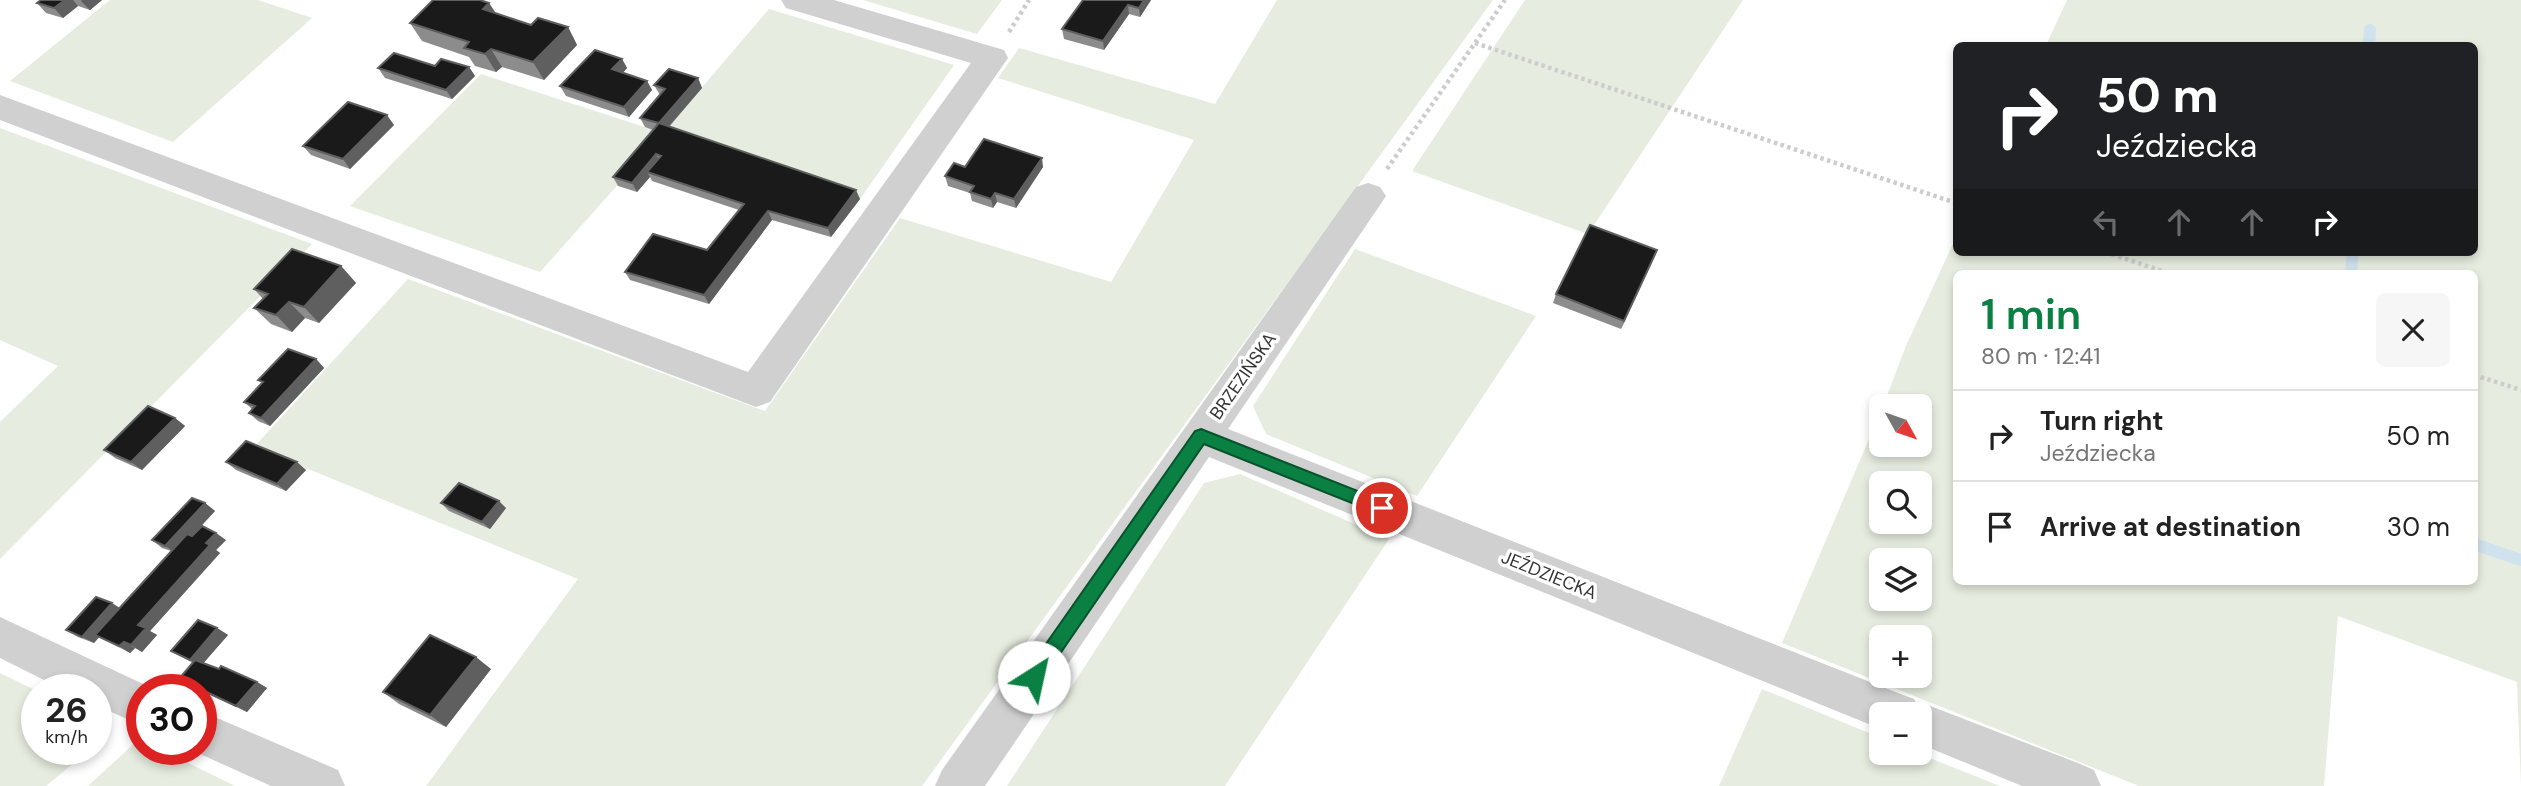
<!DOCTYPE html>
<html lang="en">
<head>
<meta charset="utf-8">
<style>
  :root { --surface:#fff; --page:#f6f6f6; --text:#222; --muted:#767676; --line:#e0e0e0; --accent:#0b8043 }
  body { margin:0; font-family:"DM Sans",sans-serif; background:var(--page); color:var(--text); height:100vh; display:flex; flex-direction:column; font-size:26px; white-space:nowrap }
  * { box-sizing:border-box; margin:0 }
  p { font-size:23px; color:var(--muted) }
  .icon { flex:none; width:38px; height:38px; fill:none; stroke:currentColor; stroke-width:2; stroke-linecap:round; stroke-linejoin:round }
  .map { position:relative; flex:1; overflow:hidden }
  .details { position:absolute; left:1953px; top:270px; width:525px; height:315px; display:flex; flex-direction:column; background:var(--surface); border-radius:10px; box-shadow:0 4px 10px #0003 }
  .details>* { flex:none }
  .banner { position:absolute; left:1953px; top:42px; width:525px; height:214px; border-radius:10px; box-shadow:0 4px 10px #0003; background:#202124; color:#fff; overflow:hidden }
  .needle { width:46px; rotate:130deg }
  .fabs { position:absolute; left:1869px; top:394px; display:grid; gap:14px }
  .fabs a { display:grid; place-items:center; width:63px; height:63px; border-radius:10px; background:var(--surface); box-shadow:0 4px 10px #0003; font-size:35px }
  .speed { position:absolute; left:21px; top:674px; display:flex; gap:14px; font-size:35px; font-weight:700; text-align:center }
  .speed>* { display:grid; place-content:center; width:91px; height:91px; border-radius:50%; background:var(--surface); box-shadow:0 4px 10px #0003; line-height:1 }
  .speed small { font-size:18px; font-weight:400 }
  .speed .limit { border:10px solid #d22; background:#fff; color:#111 }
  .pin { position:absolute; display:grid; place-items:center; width:60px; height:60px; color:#fff; margin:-30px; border:4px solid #fff; border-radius:50%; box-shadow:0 2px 7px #0007 }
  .me { position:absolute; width:77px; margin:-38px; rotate:35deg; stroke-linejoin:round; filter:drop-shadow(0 0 5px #0008) }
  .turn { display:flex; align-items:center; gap:24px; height:147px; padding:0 28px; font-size:32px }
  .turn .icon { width:91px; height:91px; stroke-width:2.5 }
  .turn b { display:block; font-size:49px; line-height:60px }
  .lanes { display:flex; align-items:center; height:66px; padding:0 28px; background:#0003; justify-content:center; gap:35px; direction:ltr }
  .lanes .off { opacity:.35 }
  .round { display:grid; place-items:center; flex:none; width:74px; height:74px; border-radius:10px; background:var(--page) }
  .overview { display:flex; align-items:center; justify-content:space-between; height:119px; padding:0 28px }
  h1 { font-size:42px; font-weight:600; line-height:52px; color:var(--accent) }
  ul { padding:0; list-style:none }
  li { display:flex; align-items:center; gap:21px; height:91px; padding:0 28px; border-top:2px solid var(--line) }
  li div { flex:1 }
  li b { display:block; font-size:26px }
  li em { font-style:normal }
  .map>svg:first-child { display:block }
  .green { fill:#e6ecdf; fill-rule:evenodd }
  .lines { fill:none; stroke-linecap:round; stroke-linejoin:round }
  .stream { stroke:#cfe2ee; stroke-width:12 }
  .path { stroke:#cdcdcd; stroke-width:4.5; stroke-dasharray:3.5 3.5; stroke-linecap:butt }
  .minor { fill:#d0d0d0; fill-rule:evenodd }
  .wall { fill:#8c8c8c }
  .shaded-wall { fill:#5f5f5f }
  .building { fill:#1a1a1a; stroke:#5f5f5f; stroke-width:2 }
  .route { fill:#0b8043; stroke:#07532c; stroke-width:2 }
  .labels { text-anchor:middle; stroke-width:7; stroke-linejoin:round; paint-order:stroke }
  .street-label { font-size:18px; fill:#333; stroke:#fff }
</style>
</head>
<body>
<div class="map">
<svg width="2521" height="786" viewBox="0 0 2521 786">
  <rect width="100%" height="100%" fill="#fff"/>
  <path class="green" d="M 110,0 L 258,0 L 312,18 L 173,142 L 10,81 Z
    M 863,0 L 1002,0 L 977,34 Z
    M 1277,0 L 1493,0 L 922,786 L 426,786 L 578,579 L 254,447 L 408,279 L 765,411 L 900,218 L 1111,282 L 1194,140 L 998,78 L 1019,48 L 1215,104 Z
    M 1525,0 L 1743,0 L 1588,234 L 1412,171 Z
    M 2067,0 L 2521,0 L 2521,786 L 2517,682 L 2338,616 L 2324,786 L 2139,786 L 1782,643 L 1881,411 L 1881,444 L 1920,444 L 1920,406 L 1883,406 L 1906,346 L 1956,237 L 1956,252 L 2474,252 L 2474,46 L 2046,45 ZM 1956,273 L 2474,273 L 2474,581 L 1956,581 ZM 1881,483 L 1920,483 L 1920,522 L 1881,522 ZM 1881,560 L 1920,560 L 1920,598 L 1881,598 ZM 1881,637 L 1920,637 L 1920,676 L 1881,676 Z
    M 769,9 L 954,65 L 860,199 L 664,133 L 540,272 L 350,206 L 481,74 L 663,133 Z
    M 0,128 L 312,244 L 0,559 L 0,422 L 58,366 L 0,340 Z
    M 1355,249 L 1536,316 L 1417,496 L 1266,434 L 1253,406 Z
    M 1240,474 L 1389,539 L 1225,786 L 1007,786 L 1204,483 Z
    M 0,673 L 37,691 L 37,749 L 91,749 L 46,786 L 0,786 Z
    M 1762,689 L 1881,738 L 1881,752 L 1917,753 L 2000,786 L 1719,786 Z
    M 139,739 L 142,749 L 160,749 L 235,786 L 88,786 Z"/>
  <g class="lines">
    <path class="stream" d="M 2369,46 L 2370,30
      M 2351,273 L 2353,252
      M 2474,544 L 2521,560"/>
    <path class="path" d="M 1009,32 L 1029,0
      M 1475,43 L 1956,203
      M 1387,169 L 1505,0
      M 2105,252 L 2168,273
      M 2474,375 L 2521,390"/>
    <path class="minor" d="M 781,0 L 834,0 L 1004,50 L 1008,58 L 770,402 L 756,407 L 0,120 L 0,95 L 748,372 L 971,63 L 786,8 Z
      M 1368,183 L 1380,187 L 1386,196 L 1380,205 L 1228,429 L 1898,693 L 1914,699 L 1916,703 L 1920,702 L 2078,763 L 2094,770 L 2101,786 L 2022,786 L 1920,744 L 1920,714 L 1881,714 L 1881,729 L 1209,457 L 985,786 L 935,786 L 942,770 L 1356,187 Z
      M 0,617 L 156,690 L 142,690 L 142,726 L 96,705 L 96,690 L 64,690 L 0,658 Z
      M 201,711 L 338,770 L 345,786 L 271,786 L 189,749 L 201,749 Z"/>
  </g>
  <path class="wall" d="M 41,0 L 102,0 L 90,10 L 78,6 L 63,18 L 46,13 L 37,3 Z
    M 1083,0 L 1151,0 L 1140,17 L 1129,14 L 1104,50 L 1064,39 L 1062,29 Z
    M 489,3 L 496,13 L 531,25 L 568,27 L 577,45 L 544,80 L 502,67 L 496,72 L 475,66 L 469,57 L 422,41 L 410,23 Z
    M 622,59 L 627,68 L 623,73 L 647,81 L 652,90 L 629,117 L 566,96 L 560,86 Z
    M 435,66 L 469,67 L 475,76 L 452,99 L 385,78 L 378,68 Z
    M 698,78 L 702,88 L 669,127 L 860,199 L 831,237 L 772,220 L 709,304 L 630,280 L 625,272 L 707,250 L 739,210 L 652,181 L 650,177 L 637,192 L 618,186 L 613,177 L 653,130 L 645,127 L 640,118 L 660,95 L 654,85 Z
    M 394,125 L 350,169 L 311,155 L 303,146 Z
    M 965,167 L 1043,167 L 1016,208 L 997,202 L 993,208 L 972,201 L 970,193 L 948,186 L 945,176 Z
    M 1657,250 L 1621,329 L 1553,303 L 1556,294 Z
    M 341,266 L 356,283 L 319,323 L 305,318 L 292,332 L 271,324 L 254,308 L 263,299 L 254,289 Z
    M 316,359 L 324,368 L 270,426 L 258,421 L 249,413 L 252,409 L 244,402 L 262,383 L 258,380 Z
    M 175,418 L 185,426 L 142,470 L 115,458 L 104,450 Z
    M 226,462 L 306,470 L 286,491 L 236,470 Z
    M 205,503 L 215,511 L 192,536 L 226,540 L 216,550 L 220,553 L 150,631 L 157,635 L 142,652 L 135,648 L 130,653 L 99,637 L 94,643 L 78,637 L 66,630 L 120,608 L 171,551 L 162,548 L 152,540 Z
    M 441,503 L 506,508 L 490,529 L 449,511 Z
    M 217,628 L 228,635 L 203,663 L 257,682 L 267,688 L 247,712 L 201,691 L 201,690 L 198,690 L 190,686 L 179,679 L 193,663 L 171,651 Z
    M 491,669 L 446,727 L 399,704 L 383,692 Z"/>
  <path class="shaded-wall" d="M 65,0 L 73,0 L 78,6 L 63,18 L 54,8 Z
    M 82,0 L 102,0 L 90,10 L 81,1 Z
    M 1144,0 L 1151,0 L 1140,17 L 1139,8 Z
    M 489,3 L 500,21 L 483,9 Z
    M 1128,5 L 1129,14 L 1104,50 L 1103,41 Z
    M 568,27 L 577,45 L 544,80 L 533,62 Z
    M 491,49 L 502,67 L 496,72 L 485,54 Z
    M 622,59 L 627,68 L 617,79 L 612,69 Z
    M 469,67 L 475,76 L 452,99 L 446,90 Z
    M 698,78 L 702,88 L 663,133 L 659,123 Z
    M 647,81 L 652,90 L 629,117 L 624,107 Z
    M 387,115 L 394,125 L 350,169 L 343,159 Z
    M 656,154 L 661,164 L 647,172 L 650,177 L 637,192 L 632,183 Z
    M 1042,158 L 1043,167 L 1016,208 L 1014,199 Z
    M 856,190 L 860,199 L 831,237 L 828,228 Z
    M 995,193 L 997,202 L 993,208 L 991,199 Z
    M 768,211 L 772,220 L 709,304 L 704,295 Z
    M 1657,250 L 1654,258 L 1621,329 L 1624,321 Z
    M 341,266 L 356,283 L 319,323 L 304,307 Z
    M 289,302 L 305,318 L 292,332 L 276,315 Z
    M 316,359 L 324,368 L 270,426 L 261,418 Z
    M 175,418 L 185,426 L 142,470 L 131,462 Z
    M 297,462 L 306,470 L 286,491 L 277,484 Z
    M 499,501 L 506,508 L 490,529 L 482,522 Z
    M 205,503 L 215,511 L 176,553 L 165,546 Z
    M 216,533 L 226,540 L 216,550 L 220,553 L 150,631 L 157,635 L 142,652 L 131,645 L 138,625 L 206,543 Z
    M 112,603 L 123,610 L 94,643 L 82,637 Z
    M 217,628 L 228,635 L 201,666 L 190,660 Z
    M 124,642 L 135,648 L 130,653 L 119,646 Z
    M 476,657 L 491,669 L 446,727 L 430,715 Z
    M 257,682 L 267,688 L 247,712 L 236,706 Z"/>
  <path class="building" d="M 41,0 L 65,0 L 54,8 L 37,3 Z
    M 433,0 L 480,0 L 489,3 L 483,9 L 531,25 L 538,18 L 568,27 L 533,62 L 491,49 L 485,54 L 464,48 L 469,42 L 410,23 Z
    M 1083,0 L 1144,0 L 1139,8 L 1128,5 L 1103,41 L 1062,29 Z
    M 595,50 L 622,59 L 612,69 L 647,81 L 624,107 L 560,86 Z
    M 394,53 L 435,66 L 441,59 L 469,67 L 446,90 L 378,68 Z
    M 669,69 L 698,78 L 659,123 L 640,118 L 665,89 L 654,85 Z
    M 348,102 L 387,115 L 343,159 L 303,146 Z
    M 659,123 L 856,190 L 828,228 L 768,211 L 704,295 L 625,272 L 653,234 L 707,250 L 744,204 L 647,172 L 661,156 L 656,154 L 632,183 L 613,177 Z
    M 984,139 L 1042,158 L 1014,199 L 995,193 L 991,199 L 970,192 L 974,186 L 945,176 L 954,163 L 965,167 Z
    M 1590,225 L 1657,250 L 1624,321 L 1556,294 Z
    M 292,249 L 341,266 L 304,307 L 289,302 L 276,315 L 254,308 L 268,294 L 254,289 Z
    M 288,349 L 316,359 L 261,418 L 249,413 L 255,406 L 244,402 L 263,382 L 258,380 Z
    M 148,406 L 175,418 L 131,462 L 104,450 Z
    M 246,441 L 297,462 L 277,484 L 226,462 Z
    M 459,483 L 499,501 L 482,522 L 441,503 Z
    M 192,498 L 205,503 L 165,546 L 152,540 Z
    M 202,526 L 216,533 L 206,543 L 210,545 L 138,625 L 146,628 L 131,645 L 124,642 L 119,646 L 95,635 L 187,534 L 192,536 Z
    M 96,597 L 112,603 L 82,637 L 66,630 Z
    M 198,620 L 217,628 L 190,660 L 171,651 Z
    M 430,635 L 476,657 L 430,715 L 383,692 Z
    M 195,660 L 219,669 L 221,666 L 257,682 L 236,706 L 179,679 Z"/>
  <path class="route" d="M 1201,429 L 1388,503 L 1390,508 L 1388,513 L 1382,515 L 1204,444 L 1040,683 L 1034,685 L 1027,683 L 1025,677 L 1027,671 L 1195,431 Z"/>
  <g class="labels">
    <g class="street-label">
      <text transform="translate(1243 376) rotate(-55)" y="6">BRZEZIŃSKA</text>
      <text transform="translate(1549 575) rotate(22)" y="6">JEŹDZIECKA</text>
    </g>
  </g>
</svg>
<div class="fabs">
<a><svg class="needle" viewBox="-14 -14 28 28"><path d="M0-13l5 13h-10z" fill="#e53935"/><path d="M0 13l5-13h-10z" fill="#767676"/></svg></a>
<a><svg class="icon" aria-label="search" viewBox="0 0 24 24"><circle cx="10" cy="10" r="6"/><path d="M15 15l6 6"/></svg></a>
<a><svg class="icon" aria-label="layers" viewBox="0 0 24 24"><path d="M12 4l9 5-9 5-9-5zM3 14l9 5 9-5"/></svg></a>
<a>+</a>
<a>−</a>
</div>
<div class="speed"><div>26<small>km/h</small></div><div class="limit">30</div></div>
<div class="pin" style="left:1382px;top:508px;background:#d93025"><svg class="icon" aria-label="arrive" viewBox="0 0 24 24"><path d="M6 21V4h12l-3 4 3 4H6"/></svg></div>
<svg class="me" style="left:1034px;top:677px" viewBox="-20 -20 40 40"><circle r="19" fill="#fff"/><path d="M0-13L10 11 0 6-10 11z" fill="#0b8043"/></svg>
<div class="banner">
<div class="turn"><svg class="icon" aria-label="right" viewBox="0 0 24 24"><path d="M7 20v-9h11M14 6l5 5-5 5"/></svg><div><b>50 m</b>Jeździecka</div></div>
<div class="lanes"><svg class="icon off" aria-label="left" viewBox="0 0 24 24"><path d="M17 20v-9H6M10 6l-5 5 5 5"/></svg><svg class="icon off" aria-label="ahead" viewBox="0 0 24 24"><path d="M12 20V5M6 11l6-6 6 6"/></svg><svg class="icon off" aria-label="ahead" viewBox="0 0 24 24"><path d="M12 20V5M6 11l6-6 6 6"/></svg><svg class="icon" aria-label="right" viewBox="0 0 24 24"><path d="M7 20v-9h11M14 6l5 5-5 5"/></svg></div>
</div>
<section class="details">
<div class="overview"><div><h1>1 min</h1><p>80 m · 12:41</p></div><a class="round"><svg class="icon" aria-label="close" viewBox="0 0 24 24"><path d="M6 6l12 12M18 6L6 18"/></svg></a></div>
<ul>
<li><svg class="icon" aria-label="right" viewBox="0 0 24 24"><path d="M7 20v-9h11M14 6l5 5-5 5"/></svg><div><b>Turn right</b><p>Jeździecka</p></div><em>50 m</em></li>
<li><svg class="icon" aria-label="arrive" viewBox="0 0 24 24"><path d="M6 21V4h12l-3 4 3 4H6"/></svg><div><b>Arrive at destination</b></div><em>30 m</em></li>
</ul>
</section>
</div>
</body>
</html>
